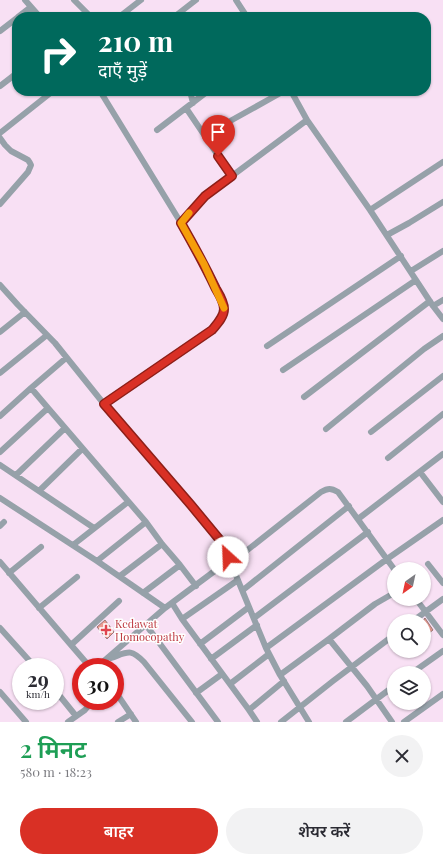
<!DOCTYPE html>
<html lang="hi">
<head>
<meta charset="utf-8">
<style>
  :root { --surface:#fff; --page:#f2f2f3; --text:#2b2b33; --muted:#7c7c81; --accent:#d93025 }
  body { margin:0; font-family:"Playfair Display","Noto Sans Devanagari",serif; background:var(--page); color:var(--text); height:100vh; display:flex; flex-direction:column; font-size:15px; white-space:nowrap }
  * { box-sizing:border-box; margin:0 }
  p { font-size:13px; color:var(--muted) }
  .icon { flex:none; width:22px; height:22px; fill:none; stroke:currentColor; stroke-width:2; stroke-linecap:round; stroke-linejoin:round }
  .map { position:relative; height:722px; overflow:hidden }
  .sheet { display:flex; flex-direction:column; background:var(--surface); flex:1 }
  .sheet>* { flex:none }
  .banner { position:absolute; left:12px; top:12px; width:419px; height:84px; border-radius:16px; box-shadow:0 1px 3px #0004; background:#00695c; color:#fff; overflow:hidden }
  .needle { width:26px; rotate:213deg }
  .buttons { position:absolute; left:387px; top:562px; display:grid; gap:8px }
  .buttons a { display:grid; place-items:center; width:44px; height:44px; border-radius:50%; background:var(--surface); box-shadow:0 1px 3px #0004; font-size:20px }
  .speed { position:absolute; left:12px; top:658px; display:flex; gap:8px; font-size:20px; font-weight:700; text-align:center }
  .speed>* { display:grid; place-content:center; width:52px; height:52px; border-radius:50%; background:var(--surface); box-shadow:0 1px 3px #0004; line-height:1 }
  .speed small { font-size:10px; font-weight:400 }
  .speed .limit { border:6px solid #d22; background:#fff; color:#111 }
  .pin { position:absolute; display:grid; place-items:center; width:34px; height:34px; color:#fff; margin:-41px -17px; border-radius:50% 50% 50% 0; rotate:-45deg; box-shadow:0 0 4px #0007 }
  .pin .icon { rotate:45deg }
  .me { position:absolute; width:44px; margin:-22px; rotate:335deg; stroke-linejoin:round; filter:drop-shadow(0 0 3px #0008) }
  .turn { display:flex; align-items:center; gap:14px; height:84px; padding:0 20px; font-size:18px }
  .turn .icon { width:52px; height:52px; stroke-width:2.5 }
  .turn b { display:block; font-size:28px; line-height:34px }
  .round { display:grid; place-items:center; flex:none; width:42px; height:42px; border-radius:21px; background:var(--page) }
  .overview { display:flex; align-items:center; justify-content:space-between; height:68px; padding:0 20px }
  h1 { font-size:24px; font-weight:600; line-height:30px; color:#1e9e55 }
  .primary-button { display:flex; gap:8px; margin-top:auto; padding:8px 20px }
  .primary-button a { flex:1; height:46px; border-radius:24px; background:var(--accent); color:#fff; font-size:16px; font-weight:600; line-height:46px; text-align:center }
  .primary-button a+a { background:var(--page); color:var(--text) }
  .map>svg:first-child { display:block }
  .building { fill:#ee9990; stroke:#997c78 }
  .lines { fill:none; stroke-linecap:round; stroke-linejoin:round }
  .street { stroke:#96a1a9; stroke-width:6 }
  .route-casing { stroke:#8d1f18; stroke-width:10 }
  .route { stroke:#d93025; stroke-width:7 }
  .slow { stroke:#f59e0b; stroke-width:7 }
  .health-dot { fill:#e0444e; stroke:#fff; stroke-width:1.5 }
  .labels { text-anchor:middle; stroke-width:3; stroke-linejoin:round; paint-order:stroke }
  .health-label { font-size:11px; fill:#be3a42; stroke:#fff; text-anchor:start }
</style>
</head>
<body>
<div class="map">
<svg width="443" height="722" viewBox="0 0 443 722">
  <rect width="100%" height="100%" fill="#f8e0f4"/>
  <path class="building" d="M 425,618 L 433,630 L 424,637 L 424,619 Z
    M 105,620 L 114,632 L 107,639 L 97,627 Z"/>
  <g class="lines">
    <path class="street" d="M 25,0 L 40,17
      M 74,0 L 91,17
      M 236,0 L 247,17
      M 18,17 L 31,7
      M 119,17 L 141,0
      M 174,17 L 196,0
      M 0,31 L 17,18
      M 0,86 L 17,73
      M 100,91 L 181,223 L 204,264 L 224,308 C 222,318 218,323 211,330 L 104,404
      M 190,91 L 193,103
      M 291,91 L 307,120 L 370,210 L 433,306 L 443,300
      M 186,108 L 232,176
      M 157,130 L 208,91
      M 0,133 L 53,91
      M 205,135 L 284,91
      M 0,138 L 5,145 L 11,151 L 28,160 L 30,163 L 31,165 L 28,172 L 0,204
      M 370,210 L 443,162
      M 181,223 L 205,196 L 307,120
      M 387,235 L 409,223 L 443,202
      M 411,271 L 443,251
      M 0,285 L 18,305 L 55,343 L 104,404 L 191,505 L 224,545 L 228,551 L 228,557 L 224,564 L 165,608 L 97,667
      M 433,306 L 443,319
      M 0,332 L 25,312
      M 267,346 L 401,256
      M 283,370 L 416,280
      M 0,373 L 47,335
      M 304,397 L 430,301
      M 48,408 L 146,522 L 162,544 L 180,565 L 196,586
      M 0,416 L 31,388
      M 326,429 L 424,349 L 443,336
      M 371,432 L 443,376
      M 0,452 L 48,408 L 31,388 L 66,358
      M 388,458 L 443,414
      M 0,465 L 94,528
      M 420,472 L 443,502
      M 16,475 L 65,428
      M 39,491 L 82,449
      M 0,498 L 97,561 L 165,608
      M 358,519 L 443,454
      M 0,526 L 4,522
      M 73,545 L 128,502
      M 97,561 L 146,522
      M 230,561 L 266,648 L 280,675 L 309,722
      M 0,562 L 71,645 L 90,667
      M 231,563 L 321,492 C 328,488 331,488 338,492 L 394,569
      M 428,564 L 443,583
      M 9,573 L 41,547
      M 120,576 L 162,544
      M 243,590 L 349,506
      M 143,593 L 180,565
      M 416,599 L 443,635
      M 172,603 L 182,619 L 249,710 L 257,722
      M 39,608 L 77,577
      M 254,618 L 368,532
      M 182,619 L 238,580
      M 413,621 L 443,599
      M 146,625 L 218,722
      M 0,628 L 35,667
      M 200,644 L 249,607
      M 71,645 L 119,601
      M 266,648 L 387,559 L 443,520
      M 111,658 C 128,652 130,648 144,662 L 192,722
      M 211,659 L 257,625
      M 412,673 L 443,651
      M 280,675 L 329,639
      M 81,681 L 80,685 L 81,687
      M 230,684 L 269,654
      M 55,690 L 76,716
      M 0,692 L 26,722
      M 115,693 L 119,697 L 136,722
      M 196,693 L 222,674
      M 249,710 L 284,681
      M 68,722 L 85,710 L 89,705 L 89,701
      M 118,722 L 131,714
      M 281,722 L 333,681 L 394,635
      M 346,722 L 394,686
      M 392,722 L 367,686 L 329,639 L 375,604 L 394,593
      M 404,722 L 443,694"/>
  </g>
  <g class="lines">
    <g class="route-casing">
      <path id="route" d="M 218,156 L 232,176 L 205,196 L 181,223 C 193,244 205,266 216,289 C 219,294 224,302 224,309 C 224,317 217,324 212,330 L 104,404 L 191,505 L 224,545 L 228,550 L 228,557"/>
    </g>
    <use href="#route" class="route"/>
    <path class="slow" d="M 189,213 L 181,223 L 204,264 L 224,308"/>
  </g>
  <path class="health-dot" d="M104 624h4v4h4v4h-4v4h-4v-4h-4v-4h4z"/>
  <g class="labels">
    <g class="health-label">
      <text x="115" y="628">Kedawat<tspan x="115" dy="13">Homoeopathy</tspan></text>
    </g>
  </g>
</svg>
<div class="buttons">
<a><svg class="needle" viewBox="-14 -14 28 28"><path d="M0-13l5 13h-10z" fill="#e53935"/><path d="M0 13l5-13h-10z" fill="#7c7c81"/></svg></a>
<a><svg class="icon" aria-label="search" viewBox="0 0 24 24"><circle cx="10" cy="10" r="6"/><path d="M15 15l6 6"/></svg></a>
<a><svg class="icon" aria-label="layers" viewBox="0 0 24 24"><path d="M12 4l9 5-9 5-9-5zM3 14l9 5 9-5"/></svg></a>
</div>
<div class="speed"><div>29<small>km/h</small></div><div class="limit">30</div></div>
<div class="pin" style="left:218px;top:156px;background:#d93025"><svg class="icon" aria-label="arrive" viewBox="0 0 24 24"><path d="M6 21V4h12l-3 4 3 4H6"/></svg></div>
<svg class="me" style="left:228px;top:557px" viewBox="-20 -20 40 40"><circle r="19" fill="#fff"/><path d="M0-13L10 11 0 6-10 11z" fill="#d93025"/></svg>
<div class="banner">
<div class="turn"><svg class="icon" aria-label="right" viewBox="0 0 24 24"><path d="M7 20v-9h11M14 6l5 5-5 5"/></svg><div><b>210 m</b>दाएँ मुड़ें</div></div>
</div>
</div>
<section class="sheet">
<div class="overview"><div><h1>2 मिनट</h1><p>580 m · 18:23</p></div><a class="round"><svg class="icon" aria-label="close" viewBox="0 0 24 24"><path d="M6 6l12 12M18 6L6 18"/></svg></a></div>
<div class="primary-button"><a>बाहर</a><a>शेयर करें</a></div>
</section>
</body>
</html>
